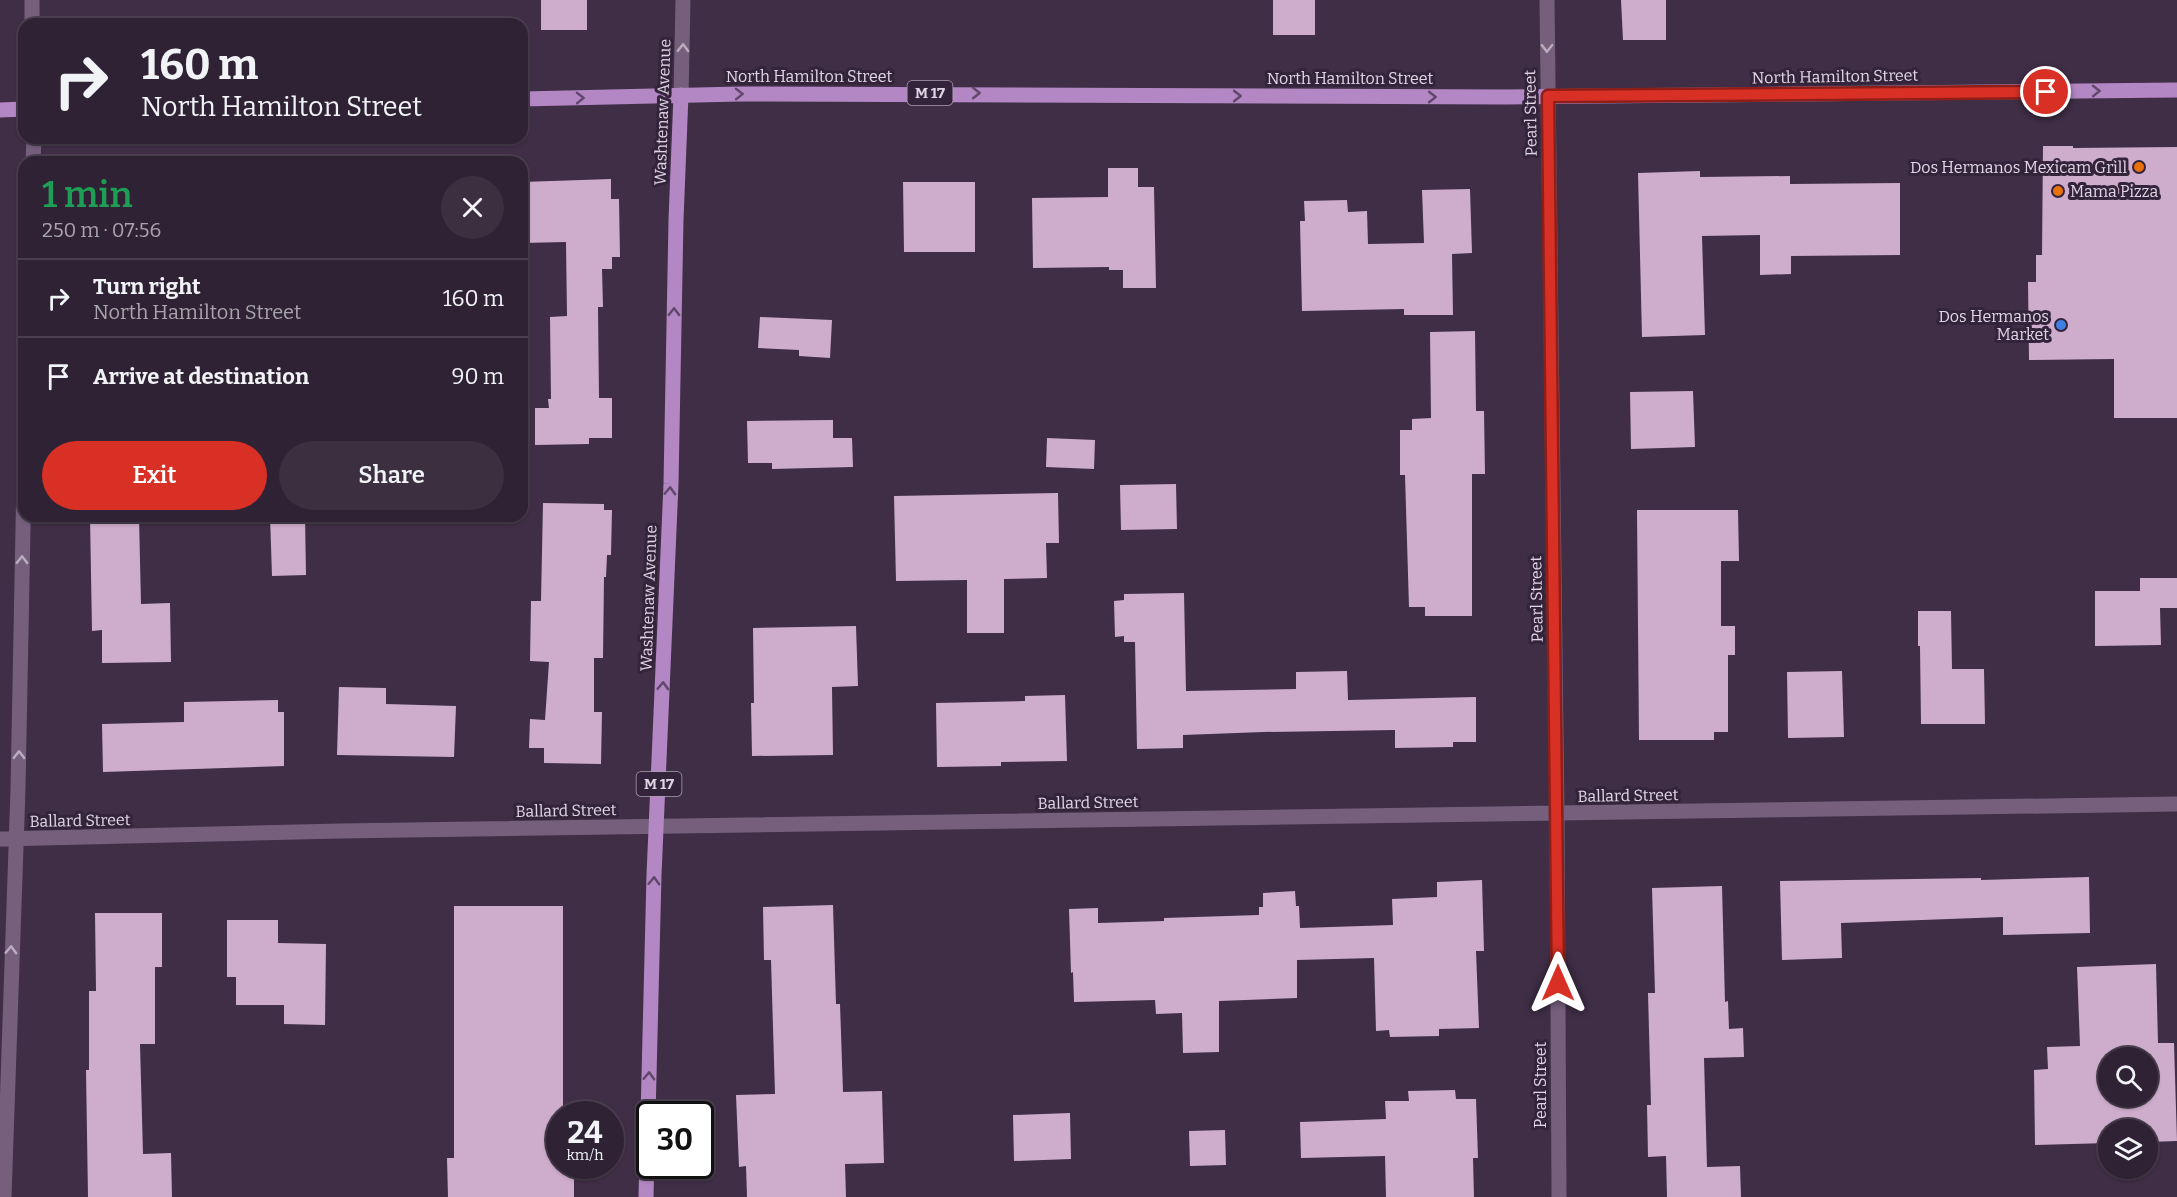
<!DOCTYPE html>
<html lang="en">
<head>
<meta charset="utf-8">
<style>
  :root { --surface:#2f2234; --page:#3b2f40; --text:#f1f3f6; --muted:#a7a4ac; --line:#4a3f4f; --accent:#d93025 }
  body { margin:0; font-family:Bitter,serif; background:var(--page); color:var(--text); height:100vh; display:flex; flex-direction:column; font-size:22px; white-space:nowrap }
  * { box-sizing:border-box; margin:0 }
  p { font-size:20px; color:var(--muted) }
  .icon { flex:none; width:33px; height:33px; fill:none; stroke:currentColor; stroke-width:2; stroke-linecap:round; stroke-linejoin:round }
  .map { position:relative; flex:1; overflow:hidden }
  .sheet { position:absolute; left:18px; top:156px; width:510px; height:366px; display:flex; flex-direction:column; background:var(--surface); border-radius:18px; box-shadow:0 2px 4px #0004,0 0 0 2px var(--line) }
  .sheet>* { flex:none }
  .top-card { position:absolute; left:18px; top:18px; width:510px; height:126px; border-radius:18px; box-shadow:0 2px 4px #0004,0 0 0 2px var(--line); background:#2f2234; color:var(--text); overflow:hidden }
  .buttons { position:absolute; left:2098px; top:1047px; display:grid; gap:12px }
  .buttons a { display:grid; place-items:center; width:60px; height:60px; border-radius:50%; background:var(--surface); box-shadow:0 2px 4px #0004,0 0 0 2px var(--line); font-size:30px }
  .speed { position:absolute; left:546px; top:1101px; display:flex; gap:12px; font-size:30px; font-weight:700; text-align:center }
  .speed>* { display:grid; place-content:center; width:78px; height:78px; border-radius:50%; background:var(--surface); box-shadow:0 2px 4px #0004,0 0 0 2px var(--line); line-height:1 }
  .speed small { font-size:15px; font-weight:400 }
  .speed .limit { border:3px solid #111; border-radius:9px; background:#fff; color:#111 }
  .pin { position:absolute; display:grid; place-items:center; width:51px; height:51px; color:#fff; margin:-26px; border:3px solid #fff; border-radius:50%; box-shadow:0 2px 6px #0007 }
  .me { position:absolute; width:66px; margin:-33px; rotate:0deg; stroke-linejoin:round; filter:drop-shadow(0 0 4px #0008) }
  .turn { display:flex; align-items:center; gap:21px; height:126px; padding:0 24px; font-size:27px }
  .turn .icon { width:78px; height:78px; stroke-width:2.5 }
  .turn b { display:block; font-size:42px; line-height:51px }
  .round { display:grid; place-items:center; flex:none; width:63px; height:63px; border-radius:32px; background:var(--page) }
  .headline { display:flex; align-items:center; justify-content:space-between; height:102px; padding:0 24px }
  h1 { font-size:36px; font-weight:600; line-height:45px; color:#1e9e55 }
  .primary-button { display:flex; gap:12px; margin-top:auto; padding:12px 24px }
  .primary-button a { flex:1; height:69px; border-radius:36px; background:var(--accent); color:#fff; font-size:24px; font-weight:600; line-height:69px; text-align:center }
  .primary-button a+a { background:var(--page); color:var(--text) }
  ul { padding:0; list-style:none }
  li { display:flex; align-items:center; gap:18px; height:78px; padding:0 24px; border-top:2px solid var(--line) }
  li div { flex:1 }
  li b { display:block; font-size:22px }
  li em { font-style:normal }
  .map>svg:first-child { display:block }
  .building { fill:#ceadcc; fill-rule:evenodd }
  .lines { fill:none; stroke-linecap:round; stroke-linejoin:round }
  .minor { stroke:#755f7d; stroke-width:15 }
  .major { stroke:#b387c3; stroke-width:15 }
  .oneway { stroke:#bbacc0 }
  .oneway2 { stroke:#60476b }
  .route-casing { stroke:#8d1f18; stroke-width:15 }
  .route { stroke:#d93025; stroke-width:10 }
  .food-dot { fill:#e8710a; stroke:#34243b; stroke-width:2 }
  .shop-dot { fill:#3f7fe0; stroke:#34243b; stroke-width:2 }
  .labels { text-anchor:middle; stroke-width:6; stroke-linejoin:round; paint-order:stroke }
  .shield { fill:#34243b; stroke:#aca0b1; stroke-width:1.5 }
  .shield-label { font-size:15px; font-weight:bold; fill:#e0d5e4 }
  .street-label { font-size:16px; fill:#e0d5e4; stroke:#34243b }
  .poi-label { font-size:16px; fill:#e0d5e4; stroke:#34243b; text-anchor:end }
</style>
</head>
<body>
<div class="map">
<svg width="2177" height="1197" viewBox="0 0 2177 1197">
  <rect width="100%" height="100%" fill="#3f2e46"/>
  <path class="building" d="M 541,0 L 587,0 L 587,30 L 541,30 Z
    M 1273,0 L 1315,0 L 1315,35 L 1273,35 Z
    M 1621,0 L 1666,0 L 1666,40 L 1623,40 Z
    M 2043,146 L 2073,146 L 2073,148 L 2177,147 L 2177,418 L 2114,418 L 2114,359 L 2029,360 L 2028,282 L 2036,282 L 2036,255 L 2042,255 Z
    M 1108,168 L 1138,168 L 1138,187 L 1154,187 L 1156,288 L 1123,288 L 1123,270 L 1109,270 L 1109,267 L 1033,268 L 1032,198 L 1108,197 Z
    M 1700,171 L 1700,177 L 1790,176 L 1790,184 L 1900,183 L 1900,255 L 1791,256 L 1791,274 L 1760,275 L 1760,235 L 1702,236 L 1705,335 L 1642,337 L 1638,173 Z
    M 611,179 L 611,199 L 619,199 L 620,257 L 612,257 L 612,269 L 602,269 L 603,307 L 598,307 L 599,398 L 612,398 L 612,438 L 589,438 L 589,444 L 535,445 L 535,408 L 549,408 L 548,399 L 551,399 L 550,317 L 567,316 L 566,242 L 522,243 L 522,182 Z
    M 903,182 L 975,182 L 975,252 L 904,252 Z
    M 1470,189 L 1472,253 L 1452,254 L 1453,315 L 1404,315 L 1404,309 L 1302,311 L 1300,221 L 1305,221 L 1304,201 L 1347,200 L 1348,212 L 1367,211 L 1368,244 L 1424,243 L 1422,190 Z
    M 760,317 L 832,320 L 830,358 L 799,356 L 799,350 L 758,348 Z
    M 1475,331 L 1476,411 L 1484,411 L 1485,474 L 1472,474 L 1472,616 L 1425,616 L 1425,607 L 1409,607 L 1405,475 L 1400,475 L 1400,430 L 1412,430 L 1412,419 L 1431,418 L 1430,332 Z
    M 1693,391 L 1695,447 L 1631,449 L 1630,392 Z
    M 833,420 L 833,438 L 852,438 L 853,467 L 772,469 L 772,463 L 748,463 L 747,421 Z
    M 1047,438 L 1095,440 L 1094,469 L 1046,467 Z
    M 1176,484 L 1177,529 L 1121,530 L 1120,485 Z
    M 1058,493 L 1059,543 L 1046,543 L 1047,578 L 1004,579 L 1004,633 L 967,633 L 967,580 L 896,581 L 894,496 Z
    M 543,503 L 604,504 L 604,510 L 612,510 L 611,555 L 607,555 L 606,577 L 604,577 L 603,658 L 594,658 L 594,712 L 602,712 L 601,764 L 544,763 L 544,748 L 529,748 L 530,719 L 545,720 L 549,662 L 530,661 L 531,601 L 541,601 Z
    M 1637,510 L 1738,510 L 1739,561 L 1721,561 L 1721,626 L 1735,626 L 1735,655 L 1728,655 L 1728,732 L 1714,732 L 1714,740 L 1639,740 Z
    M 270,516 L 305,516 L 306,575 L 272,576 Z
    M 90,517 L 139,517 L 141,604 L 170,603 L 171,662 L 102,663 L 102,630 L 92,631 Z
    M 2140,578 L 2177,578 L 2177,608 L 2160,608 L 2161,645 L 2095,646 L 2095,591 L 2140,591 Z
    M 1184,593 L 1186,691 L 1296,689 L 1296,672 L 1347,671 L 1348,700 L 1476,697 L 1476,742 L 1453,742 L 1453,747 L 1395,748 L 1395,730 L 1263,732 L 1183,735 L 1183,748 L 1137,749 L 1135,642 L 1124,642 L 1124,636 L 1115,637 L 1114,601 L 1124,600 L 1124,594 Z
    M 1918,611 L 1951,611 L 1952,669 L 1984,669 L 1985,724 L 1921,724 L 1920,646 L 1918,646 Z
    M 856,626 L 858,686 L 832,687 L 833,755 L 752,756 L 751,703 L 754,703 L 753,628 Z
    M 1842,671 L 1844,737 L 1788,738 L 1787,672 Z
    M 339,687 L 386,688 L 386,704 L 456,706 L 454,757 L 337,755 Z
    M 1065,695 L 1067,761 L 1001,762 L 1001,766 L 937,767 L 936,703 L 1025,701 L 1025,696 Z
    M 278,700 L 278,712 L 284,712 L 284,766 L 103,772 L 102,724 L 184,722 L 184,702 Z
    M 2089,877 L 2090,933 L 2003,935 L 2003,917 L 1841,923 L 1842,958 L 1782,960 L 1780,881 L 1981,878 L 1981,880 Z
    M 1482,880 L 1484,951 L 1476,951 L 1479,1028 L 1439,1029 L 1439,1036 L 1390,1037 L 1389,1030 L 1376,1031 L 1374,958 L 1297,960 L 1297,998 L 1219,1001 L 1219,1052 L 1183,1053 L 1182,1013 L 1156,1014 L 1155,1000 L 1074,1002 L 1073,972 L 1071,973 L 1069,909 L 1098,908 L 1098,923 L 1164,921 L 1164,918 L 1259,915 L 1259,907 L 1263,907 L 1263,893 L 1295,891 L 1296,906 L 1299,906 L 1300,928 L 1393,925 L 1392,899 L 1437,897 L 1437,882 Z
    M 1722,886 L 1725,1002 L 1728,1001 L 1729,1029 L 1743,1028 L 1744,1057 L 1704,1058 L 1707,1167 L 1740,1166 L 1741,1197 L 1667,1197 L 1666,1156 L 1648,1157 L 1647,1105 L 1651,1105 L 1648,993 L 1655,993 L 1652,888 Z
    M 833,905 L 836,1004 L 840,1004 L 843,1092 L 882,1091 L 884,1163 L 845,1164 L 846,1197 L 747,1197 L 746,1166 L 739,1167 L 736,1095 L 775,1094 L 771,960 L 764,960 L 763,907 Z
    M 454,906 L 563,906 L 563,1114 L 560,1114 L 560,1166 L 574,1166 L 574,1197 L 448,1197 L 447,1158 L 454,1158 Z
    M 95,913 L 162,913 L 162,967 L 155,967 L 155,1044 L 140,1044 L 143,1154 L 171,1153 L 172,1197 L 88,1197 L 86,1070 L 89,1070 L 89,991 L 96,991 Z
    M 227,920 L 278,920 L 278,943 L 326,944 L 325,1025 L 284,1024 L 284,1005 L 236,1005 L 236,977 L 227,977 Z
    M 2156,964 L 2158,1043 L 2174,1043 L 2177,1141 L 2148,1142 L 2148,1130 L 2109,1130 L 2109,1143 L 2035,1145 L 2034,1070 L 2048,1069 L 2047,1047 L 2080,1046 L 2077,967 ZM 2109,1058 L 2148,1058 L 2148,1096 L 2109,1096 Z
    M 1455,1090 L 1456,1099 L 1476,1099 L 1478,1158 L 1473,1158 L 1474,1197 L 1386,1197 L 1385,1156 L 1301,1158 L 1300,1122 L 1386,1119 L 1385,1101 L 1409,1101 L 1408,1091 Z
    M 1070,1113 L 1071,1159 L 1014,1161 L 1013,1115 Z
    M 1225,1130 L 1226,1165 L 1190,1166 L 1189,1131 Z"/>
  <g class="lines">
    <path class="minor" d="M 32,0 L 32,24
      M 1547,0 L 1557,814 L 1559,1197
      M 681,95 L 683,0
      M 33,162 L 34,138
      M 0,839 L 340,831 L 2177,804
      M 4,1197 L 18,789 L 24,476"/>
    <path class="major" d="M 522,99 L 741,94 L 1507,97 L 2177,90
      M 0,110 L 24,109
      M 646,1197 L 654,875 L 671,484 L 676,220 L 681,95"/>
  </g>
  <defs><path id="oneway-chevron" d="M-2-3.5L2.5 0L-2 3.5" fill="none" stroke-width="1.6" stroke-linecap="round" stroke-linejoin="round" transform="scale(1.5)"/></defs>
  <g class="oneway">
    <use href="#oneway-chevron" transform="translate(683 48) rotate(-89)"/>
    <use href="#oneway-chevron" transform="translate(1547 48) rotate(91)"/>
    <use href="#oneway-chevron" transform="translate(22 560) rotate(-89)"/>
    <use href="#oneway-chevron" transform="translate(19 755) rotate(-89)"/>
    <use href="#oneway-chevron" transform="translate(11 950) rotate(-88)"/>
  </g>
  <g class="oneway2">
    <use href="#oneway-chevron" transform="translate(2096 91) rotate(-1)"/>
    <use href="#oneway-chevron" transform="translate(976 93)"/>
    <use href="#oneway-chevron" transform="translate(739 94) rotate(-1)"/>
    <use href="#oneway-chevron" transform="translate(1237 96)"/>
    <use href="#oneway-chevron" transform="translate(1432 97)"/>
    <use href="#oneway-chevron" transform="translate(580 98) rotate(-1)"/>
    <use href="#oneway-chevron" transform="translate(674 312) rotate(-89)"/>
    <use href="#oneway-chevron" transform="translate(670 491) rotate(-88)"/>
    <use href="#oneway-chevron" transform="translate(663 686) rotate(-88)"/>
    <use href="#oneway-chevron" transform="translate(654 881) rotate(-88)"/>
    <use href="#oneway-chevron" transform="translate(649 1076) rotate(-88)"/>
  </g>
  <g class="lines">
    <g class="route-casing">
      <path id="route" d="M 1558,983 L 1548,96 L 2046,92"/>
    </g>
    <use href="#route" class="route"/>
  </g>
  <g class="food-dot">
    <circle cx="2139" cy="167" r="6"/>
    <circle cx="2058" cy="191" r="6"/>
  </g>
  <circle class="shop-dot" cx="2061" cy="325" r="6"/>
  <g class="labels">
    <g class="shield">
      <rect x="907.5" y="81" width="45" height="24" rx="4.5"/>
      <rect x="636.5" y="772" width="45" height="24" rx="4.5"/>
    </g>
    <g class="shield-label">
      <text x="930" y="98">M 17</text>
      <text x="659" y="789">M 17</text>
    </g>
    <g class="street-label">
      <text x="809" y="82">North Hamilton Street</text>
      <text transform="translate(1835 76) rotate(-1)" y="6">North Hamilton Street</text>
      <text x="1350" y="84">North Hamilton Street</text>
      <text transform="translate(662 112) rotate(-88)" y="6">Washtenaw Avenue</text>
      <text transform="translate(1530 113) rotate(-91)" y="6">Pearl Street</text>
      <text transform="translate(648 598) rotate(-88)" y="6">Washtenaw Avenue</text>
      <text transform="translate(1536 599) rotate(-91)" y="6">Pearl Street</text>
      <text transform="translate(1628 795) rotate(-1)" y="6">Ballard Street</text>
      <text transform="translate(1088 802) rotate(-1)" y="6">Ballard Street</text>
      <text transform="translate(566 810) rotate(-1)" y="6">Ballard Street</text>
      <text transform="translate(80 820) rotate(-1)" y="6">Ballard Street</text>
      <text transform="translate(1540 1085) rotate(-90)" y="6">Pearl Street</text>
    </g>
    <g class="poi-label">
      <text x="2127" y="173">Dos Hermanos Mexicam Grill</text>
      <text x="2070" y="197" text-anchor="start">Mama Pizza</text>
      <text x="2049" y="322">Dos Hermanos<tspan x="2049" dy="18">Market</tspan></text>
    </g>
  </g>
</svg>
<div class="buttons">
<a><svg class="icon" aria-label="search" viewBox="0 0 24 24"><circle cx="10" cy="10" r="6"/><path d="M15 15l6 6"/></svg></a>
<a><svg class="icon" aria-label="layers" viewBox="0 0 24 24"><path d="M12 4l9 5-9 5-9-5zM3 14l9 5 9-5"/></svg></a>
</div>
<div class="speed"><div>24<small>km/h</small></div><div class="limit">30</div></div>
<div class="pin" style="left:2046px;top:92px;background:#d93025"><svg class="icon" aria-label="arrive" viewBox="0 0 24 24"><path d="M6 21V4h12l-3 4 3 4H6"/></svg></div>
<svg class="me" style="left:1558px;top:983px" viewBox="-20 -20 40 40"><path d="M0-17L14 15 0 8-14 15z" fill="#d93025" stroke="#fff" stroke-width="4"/></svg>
<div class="top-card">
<div class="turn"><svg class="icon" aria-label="right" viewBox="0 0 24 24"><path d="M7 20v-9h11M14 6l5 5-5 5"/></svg><div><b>160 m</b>North Hamilton Street</div></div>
</div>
<section class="sheet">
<div class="headline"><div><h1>1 min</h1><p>250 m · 07:56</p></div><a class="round"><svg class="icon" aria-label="close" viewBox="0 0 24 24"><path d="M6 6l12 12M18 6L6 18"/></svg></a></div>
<ul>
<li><svg class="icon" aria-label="right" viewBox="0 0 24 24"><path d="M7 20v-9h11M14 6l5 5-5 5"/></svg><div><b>Turn right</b><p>North Hamilton Street</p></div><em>160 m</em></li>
<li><svg class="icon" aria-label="arrive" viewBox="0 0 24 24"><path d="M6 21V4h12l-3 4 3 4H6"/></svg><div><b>Arrive at destination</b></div><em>90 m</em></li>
</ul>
<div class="primary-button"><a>Exit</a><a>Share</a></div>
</section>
</div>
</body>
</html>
